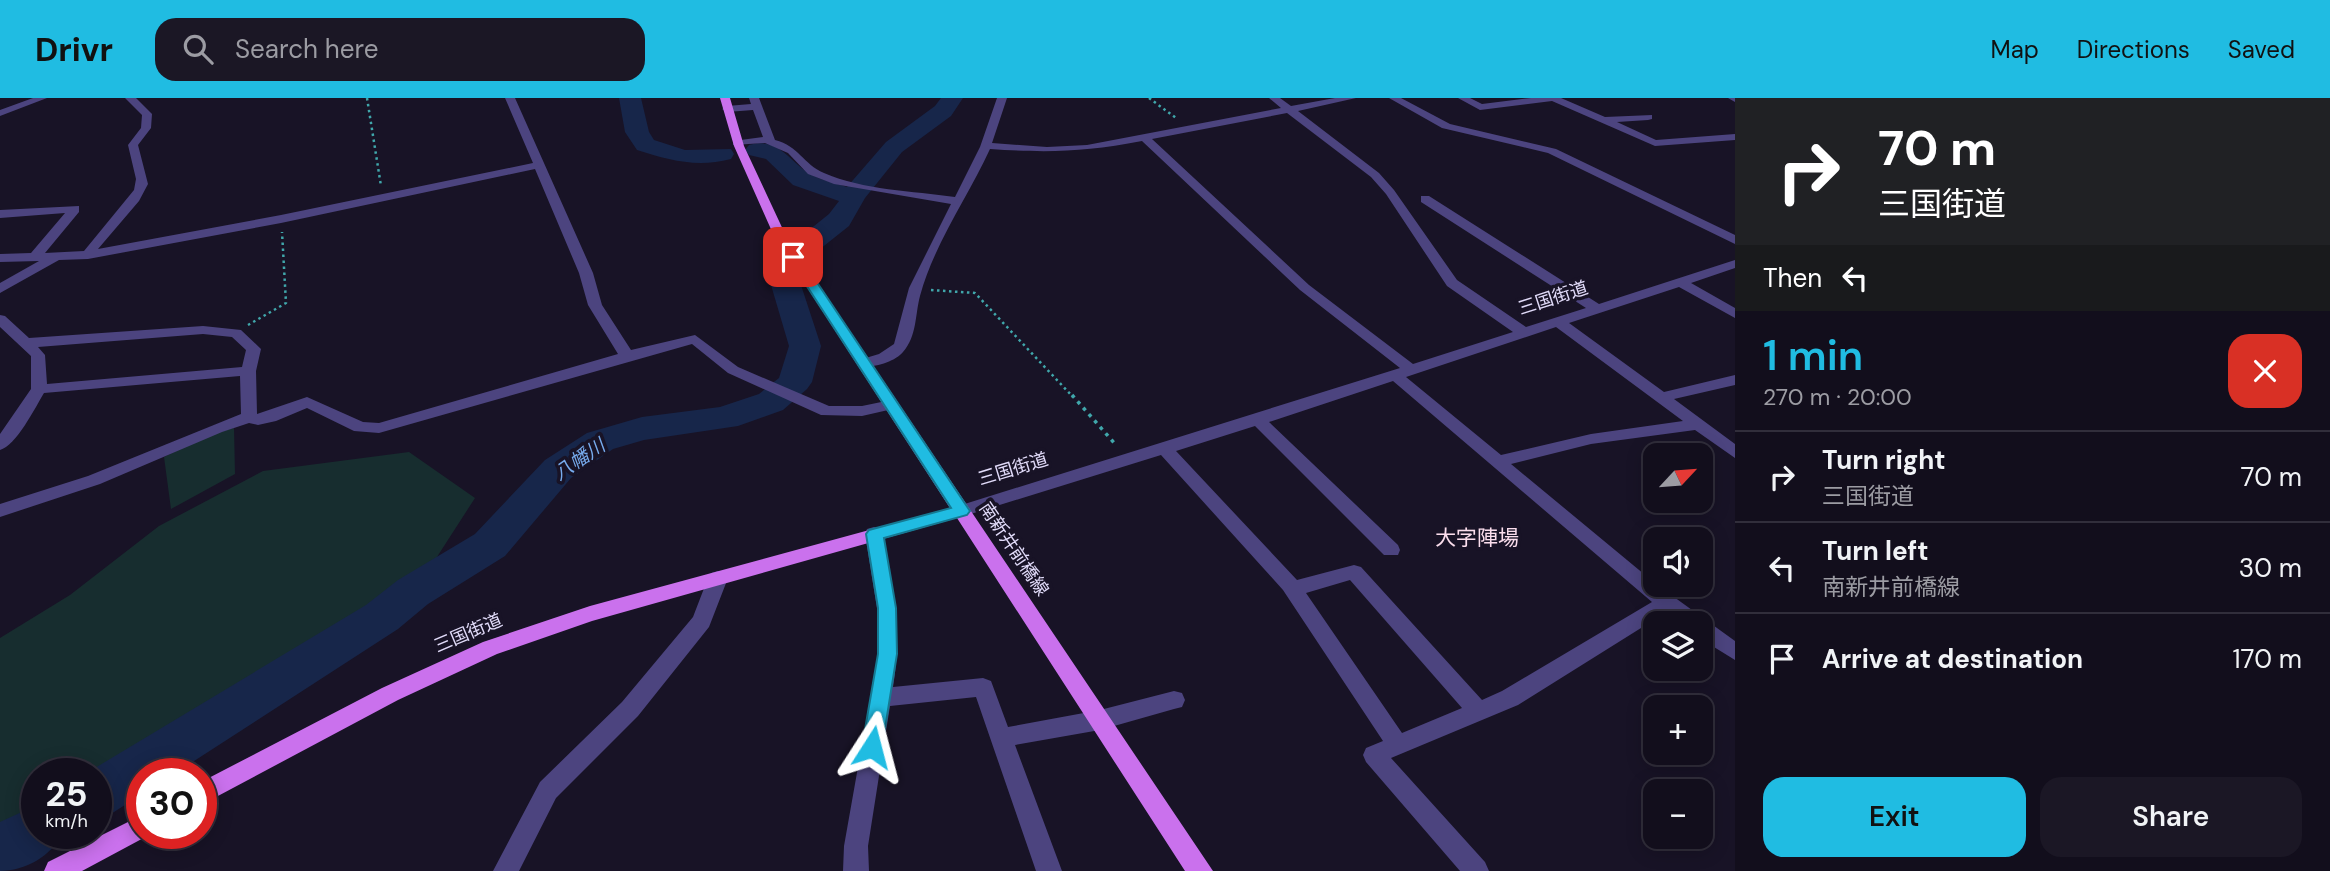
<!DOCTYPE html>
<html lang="en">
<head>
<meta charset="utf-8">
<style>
  :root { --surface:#120e1c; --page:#1b1725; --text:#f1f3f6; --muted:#9c9ca3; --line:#312e3b; --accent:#20bce2 }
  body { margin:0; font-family:"DM Sans","Noto Sans JP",sans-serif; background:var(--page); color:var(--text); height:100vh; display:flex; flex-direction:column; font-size:26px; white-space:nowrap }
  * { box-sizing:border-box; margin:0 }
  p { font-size:23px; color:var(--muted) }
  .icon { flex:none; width:38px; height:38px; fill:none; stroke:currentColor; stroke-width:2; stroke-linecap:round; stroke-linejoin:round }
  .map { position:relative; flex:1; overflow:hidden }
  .drawer { display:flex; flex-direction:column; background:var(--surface); width:595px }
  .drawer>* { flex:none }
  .hud { background:#202124; color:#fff; overflow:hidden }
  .needle { width:46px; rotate:64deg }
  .fabs { position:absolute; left:1643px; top:345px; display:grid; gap:14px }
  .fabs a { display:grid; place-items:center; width:70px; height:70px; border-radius:14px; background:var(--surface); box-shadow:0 4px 18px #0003,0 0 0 2px var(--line); font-size:35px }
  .speed { position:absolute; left:21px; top:660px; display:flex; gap:14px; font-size:35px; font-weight:700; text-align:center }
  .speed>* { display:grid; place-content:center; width:91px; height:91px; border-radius:50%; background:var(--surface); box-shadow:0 4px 18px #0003,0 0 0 2px var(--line); line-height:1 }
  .speed small { font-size:18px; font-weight:400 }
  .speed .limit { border:10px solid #d22; background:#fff; color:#111 }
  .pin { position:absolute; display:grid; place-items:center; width:60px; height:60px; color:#fff; margin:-30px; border-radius:14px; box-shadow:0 4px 10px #0006 }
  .me { position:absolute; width:77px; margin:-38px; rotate:9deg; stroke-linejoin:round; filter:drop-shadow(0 0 5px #0008) }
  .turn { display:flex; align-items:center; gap:24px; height:147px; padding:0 28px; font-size:32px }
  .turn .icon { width:91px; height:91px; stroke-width:2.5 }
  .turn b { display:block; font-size:49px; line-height:60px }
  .then { display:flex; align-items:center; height:66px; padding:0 28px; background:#0003; gap:14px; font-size:26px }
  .round { display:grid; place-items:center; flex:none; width:74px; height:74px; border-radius:21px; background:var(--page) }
  .headline { display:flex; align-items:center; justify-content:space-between; height:119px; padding:0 28px }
  h1 { font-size:42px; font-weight:600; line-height:52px; color:var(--accent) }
  .action { display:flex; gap:14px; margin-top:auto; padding:14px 28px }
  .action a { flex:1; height:80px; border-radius:21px; background:var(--accent); color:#111; font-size:28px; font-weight:600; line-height:80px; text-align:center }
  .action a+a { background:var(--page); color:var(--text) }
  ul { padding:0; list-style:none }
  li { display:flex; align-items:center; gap:21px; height:91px; padding:0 28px; border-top:2px solid var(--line) }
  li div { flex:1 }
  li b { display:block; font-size:26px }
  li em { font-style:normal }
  header { display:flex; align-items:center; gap:42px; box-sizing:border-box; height:98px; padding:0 35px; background:var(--accent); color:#111 }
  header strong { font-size:33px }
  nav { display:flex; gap:38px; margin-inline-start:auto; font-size:24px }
  .search { width:490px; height:63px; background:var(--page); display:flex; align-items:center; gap:18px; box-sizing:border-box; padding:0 24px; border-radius:21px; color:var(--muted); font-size:26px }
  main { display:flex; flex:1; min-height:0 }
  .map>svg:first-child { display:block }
  .green { fill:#172d2f }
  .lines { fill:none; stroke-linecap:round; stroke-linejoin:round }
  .river { fill:#17264a; fill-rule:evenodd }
  .path-far1 { stroke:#40a7ab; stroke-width:2.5; stroke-dasharray:2.5 3.5; stroke-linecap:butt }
  .path { stroke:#40a7ab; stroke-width:3.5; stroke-dasharray:3.5 5; stroke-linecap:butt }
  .minor { fill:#4c447f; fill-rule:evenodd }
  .major { fill:#ca71ed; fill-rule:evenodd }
  .route { fill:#20bce2; stroke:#157a93; stroke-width:2 }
  .labels { text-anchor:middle; stroke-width:7; stroke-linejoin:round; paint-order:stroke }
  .street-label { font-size:18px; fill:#e2dcfa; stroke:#181326 }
  .water-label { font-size:19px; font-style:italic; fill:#77abed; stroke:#181326 }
  .quarter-label { font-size:21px; fill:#fbdeed; stroke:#181326 }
</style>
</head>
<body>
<header>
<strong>Drivr</strong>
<div class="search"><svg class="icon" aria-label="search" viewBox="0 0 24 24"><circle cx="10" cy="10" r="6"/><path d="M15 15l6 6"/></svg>Search here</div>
<nav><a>Map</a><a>Directions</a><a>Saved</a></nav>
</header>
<main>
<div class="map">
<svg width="1735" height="773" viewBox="0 0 1735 773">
  <rect width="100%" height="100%" fill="#181326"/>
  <path class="green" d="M 234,330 L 235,376 L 171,411 L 164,359 L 211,336 Z
    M 409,354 L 475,400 L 426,476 L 313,554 L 179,626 L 96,689 L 96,676 L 37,676 L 37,734 L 0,762 L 0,540 L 70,497 L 159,428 L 263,373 Z"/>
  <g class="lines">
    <path class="river" d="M 619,0 L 641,0 L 649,34 L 654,42 L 685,52 L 731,51 L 734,56 L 731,61 C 696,70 669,62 637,52 L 625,34 Z
      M 941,0 L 963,0 L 951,18 L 902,54 L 865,100 L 849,128 L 805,163 L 801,174 L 801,187 L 821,248 L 812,284 L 807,291 L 783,312 L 738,328 L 644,342 L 613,351 L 571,380 L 505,458 L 428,506 L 398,531 L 174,676 L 142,676 L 142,696 L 114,714 L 96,721 L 96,676 L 85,676 L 366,507 L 398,482 L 475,436 L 545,362 L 587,335 L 642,319 L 720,309 L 759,296 L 779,280 L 789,248 L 771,187 L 771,174 L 783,153 L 829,116 L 839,103 L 793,87 L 766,61 L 749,57 L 745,52 L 749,47 C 779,39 788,62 810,76 C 820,82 836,85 847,89 L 886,44 L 935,8 Z
      M 37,707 L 37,735 L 62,735 C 52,758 25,773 0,773 L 0,724 Z"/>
    <path class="path-far1" d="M 367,0 L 381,88
      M 1149,0 L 1176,20
      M 931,192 L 975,195 L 1073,299
      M 248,227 L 286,205 L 282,134"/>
    <path class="path" d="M 1072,297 L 1116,347"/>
    <path class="minor" d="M 33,0 L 47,0 L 0,18 L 0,12 Z
      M 125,0 L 136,0 L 152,16 L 151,30 L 138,47 L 148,86 L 139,103 L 98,151 L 281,117 L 533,65 L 505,0 L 515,0 L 593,175 L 602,207 L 631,252 L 695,237 L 738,269 L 829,308 L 862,308 L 891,302 L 899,307 L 897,310 L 862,318 L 821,317 L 728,275 L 692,246 L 379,335 L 354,333 L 307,310 L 276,323 L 258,327 L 249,325 L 222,334 L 100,386 L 0,419 L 0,406 L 88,378 L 241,316 L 240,278 L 44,295 C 35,310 16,348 0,352 L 0,336 L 31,291 L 31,258 L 0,229 L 0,217 L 5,218 L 29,240 L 203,228 L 241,232 L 261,251 L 256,273 L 257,316 L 307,299 L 363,324 L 379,325 L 618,256 L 588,207 L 579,175 L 535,71 L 281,125 L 88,161 L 59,162 L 0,195 L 0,185 L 39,163 L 0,164 L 0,156 L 31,155 L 65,115 L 0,120 L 0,112 L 79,108 L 79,114 L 45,155 L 84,153 L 134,92 L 136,81 L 128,47 L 141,30 L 142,17 ZM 203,236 L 232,239 L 246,252 L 242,269 L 47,286 L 45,257 L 38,249 Z
      M 749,0 L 759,0 L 775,42 C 799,48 803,66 824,75 C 863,92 913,93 955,99 L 980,49 L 997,0 L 1007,0 L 992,45 L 1047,49 L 1087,47 L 1281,10 L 1269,0 L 1280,0 L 1291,8 L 1335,0 L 1356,0 L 1298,13 L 1379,75 L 1394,92 L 1457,182 L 1526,229 L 1586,210 L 1421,104 L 1421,98 L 1429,98 L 1599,206 L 1735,162 L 1735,170 L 1691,185 L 1735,210 L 1735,220 L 1679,189 L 1569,225 L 1664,294 L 1735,277 L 1735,287 L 1674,301 L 1735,346 L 1735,360 L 1695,332 L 1591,346 L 1511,366 L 1656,486 L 1735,543 L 1735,562 L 1701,541 L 1701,525 L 1679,525 L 1665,515 L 1518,607 L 1391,660 L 1485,764 L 1489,773 L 1460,773 L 1366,664 L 1363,657 L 1366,650 L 1383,643 L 1283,492 L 1161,357 L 961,419 L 952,413 L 955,409 L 1400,270 L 1300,192 L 1142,43 C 1084,54 1048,55 990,51 C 968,99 934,146 920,198 C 915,217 917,238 903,254 C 895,264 871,271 859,268 L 856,265 L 859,262 L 879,256 L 894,246 L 909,190 L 951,106 L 834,86 L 808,76 L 788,55 L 765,45 L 733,47 L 733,43 L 763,39 L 753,12 L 727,14 L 722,11 L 727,8 L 751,6 ZM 1287,15 L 1371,79 L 1386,96 L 1447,188 L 1513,234 L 1413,266 L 1309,187 L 1152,41 ZM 1556,229 L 1683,323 L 1591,336 L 1501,357 L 1406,279 ZM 1393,283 L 1652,504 L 1502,593 L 1482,602 L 1361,469 L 1354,467 L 1297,482 L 1176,353 L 1255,328 L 1384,457 L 1398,457 L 1400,452 L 1398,447 L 1269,324 ZM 1350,482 L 1462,610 L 1402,635 L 1306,495 Z
      M 1389,0 L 1401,0 L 1450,26 L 1556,51 L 1735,137 L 1735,146 L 1548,55 L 1442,30 Z
      M 1458,0 L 1470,0 L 1482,6 L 1531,0 L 1561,0 L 1605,19 L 1652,17 L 1652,21 L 1648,22 L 1617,24 L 1656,42 L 1735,36 L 1735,42 L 1655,48 L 1552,3 L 1480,12 Z
      M 1728,0 L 1735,0 L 1735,4 Z
      M 874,429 L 881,431 L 883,436 C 893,489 902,536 893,589 L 983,580 L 991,583 L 1008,629 L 1100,612 L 1174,593 L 1182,595 L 1185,602 L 1182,609 L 1174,611 L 1100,632 L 1015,647 L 1062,773 L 1036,773 L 976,599 L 890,608 L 868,748 L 869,773 L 843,773 L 844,748 L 878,556 L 877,510 L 865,436 L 867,431 Z
      M 718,473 L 725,475 L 728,480 L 709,529 L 638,618 L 556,700 L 519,773 L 493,773 L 540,684 L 622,604 L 693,519 L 708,480 L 711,475 Z"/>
    <path class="major" d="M 720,0 L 730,0 L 744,48 L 786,138 L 1213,773 L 1185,773 L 957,420 L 592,523 L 497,556 L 398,602 L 201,707 L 201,684 L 382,590 L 483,544 L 590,508 L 950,410 L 774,138 L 734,48 Z
      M 142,717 L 142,735 L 151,736 L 82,773 L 44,773 L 48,764 Z"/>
  </g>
  <path class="route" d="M 789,156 L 798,156 L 970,413 L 967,417 L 884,440 L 896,510 L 897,556 L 882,649 L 879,656 L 872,658 L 865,656 L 862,649 L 878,556 L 878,510 L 866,436 L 869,432 L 951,410 L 788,159 Z"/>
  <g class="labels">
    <g class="street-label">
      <text transform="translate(1553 200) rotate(-18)" y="6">三国街道</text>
      <text transform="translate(1013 371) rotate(-17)" y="6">三国街道</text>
      <text transform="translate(1014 451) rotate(56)" y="6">南新井前橋線</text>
      <text transform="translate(468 535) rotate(-23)" y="6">三国街道</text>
    </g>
    <g class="water-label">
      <text transform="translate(579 361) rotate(-34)" y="7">八幡川</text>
    </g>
    <g class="quarter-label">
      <text x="1477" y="447">大字陣場</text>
    </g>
  </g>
</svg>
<div class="fabs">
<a><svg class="needle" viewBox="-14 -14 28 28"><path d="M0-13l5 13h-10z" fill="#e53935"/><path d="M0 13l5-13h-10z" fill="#9c9ca3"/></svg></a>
<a><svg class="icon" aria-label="sound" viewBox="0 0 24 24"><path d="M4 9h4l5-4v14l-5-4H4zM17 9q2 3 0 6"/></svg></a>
<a><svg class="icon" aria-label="layers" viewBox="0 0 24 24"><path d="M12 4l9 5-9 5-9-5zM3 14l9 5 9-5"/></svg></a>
<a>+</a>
<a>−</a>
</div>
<div class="speed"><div>25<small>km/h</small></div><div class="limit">30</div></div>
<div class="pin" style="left:793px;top:159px;background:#d93025"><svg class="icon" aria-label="arrive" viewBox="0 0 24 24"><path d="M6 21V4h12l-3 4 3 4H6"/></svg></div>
<svg class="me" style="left:872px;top:649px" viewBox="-20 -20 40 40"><path d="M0-17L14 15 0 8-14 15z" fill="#20bce2" stroke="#fff" stroke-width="4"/></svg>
</div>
<section class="drawer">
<div class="hud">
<div class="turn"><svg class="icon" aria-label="right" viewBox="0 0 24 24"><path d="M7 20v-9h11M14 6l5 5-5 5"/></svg><div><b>70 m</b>三国街道</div></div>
<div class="then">Then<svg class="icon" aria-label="left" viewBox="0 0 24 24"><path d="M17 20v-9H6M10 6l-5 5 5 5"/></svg></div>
</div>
<div class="headline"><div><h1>1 min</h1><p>270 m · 20:00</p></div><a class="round" style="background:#d93025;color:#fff"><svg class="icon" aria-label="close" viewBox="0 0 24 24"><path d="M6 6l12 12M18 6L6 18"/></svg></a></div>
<ul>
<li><svg class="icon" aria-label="right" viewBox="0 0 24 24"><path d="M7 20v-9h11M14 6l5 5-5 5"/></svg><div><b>Turn right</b><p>三国街道</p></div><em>70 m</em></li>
<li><svg class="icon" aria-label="left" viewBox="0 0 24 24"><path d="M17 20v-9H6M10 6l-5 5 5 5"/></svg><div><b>Turn left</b><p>南新井前橋線</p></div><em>30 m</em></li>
<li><svg class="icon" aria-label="arrive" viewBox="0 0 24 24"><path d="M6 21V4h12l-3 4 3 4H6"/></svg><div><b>Arrive at destination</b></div><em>170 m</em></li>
</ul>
<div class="action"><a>Exit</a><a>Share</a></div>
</section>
</main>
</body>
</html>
